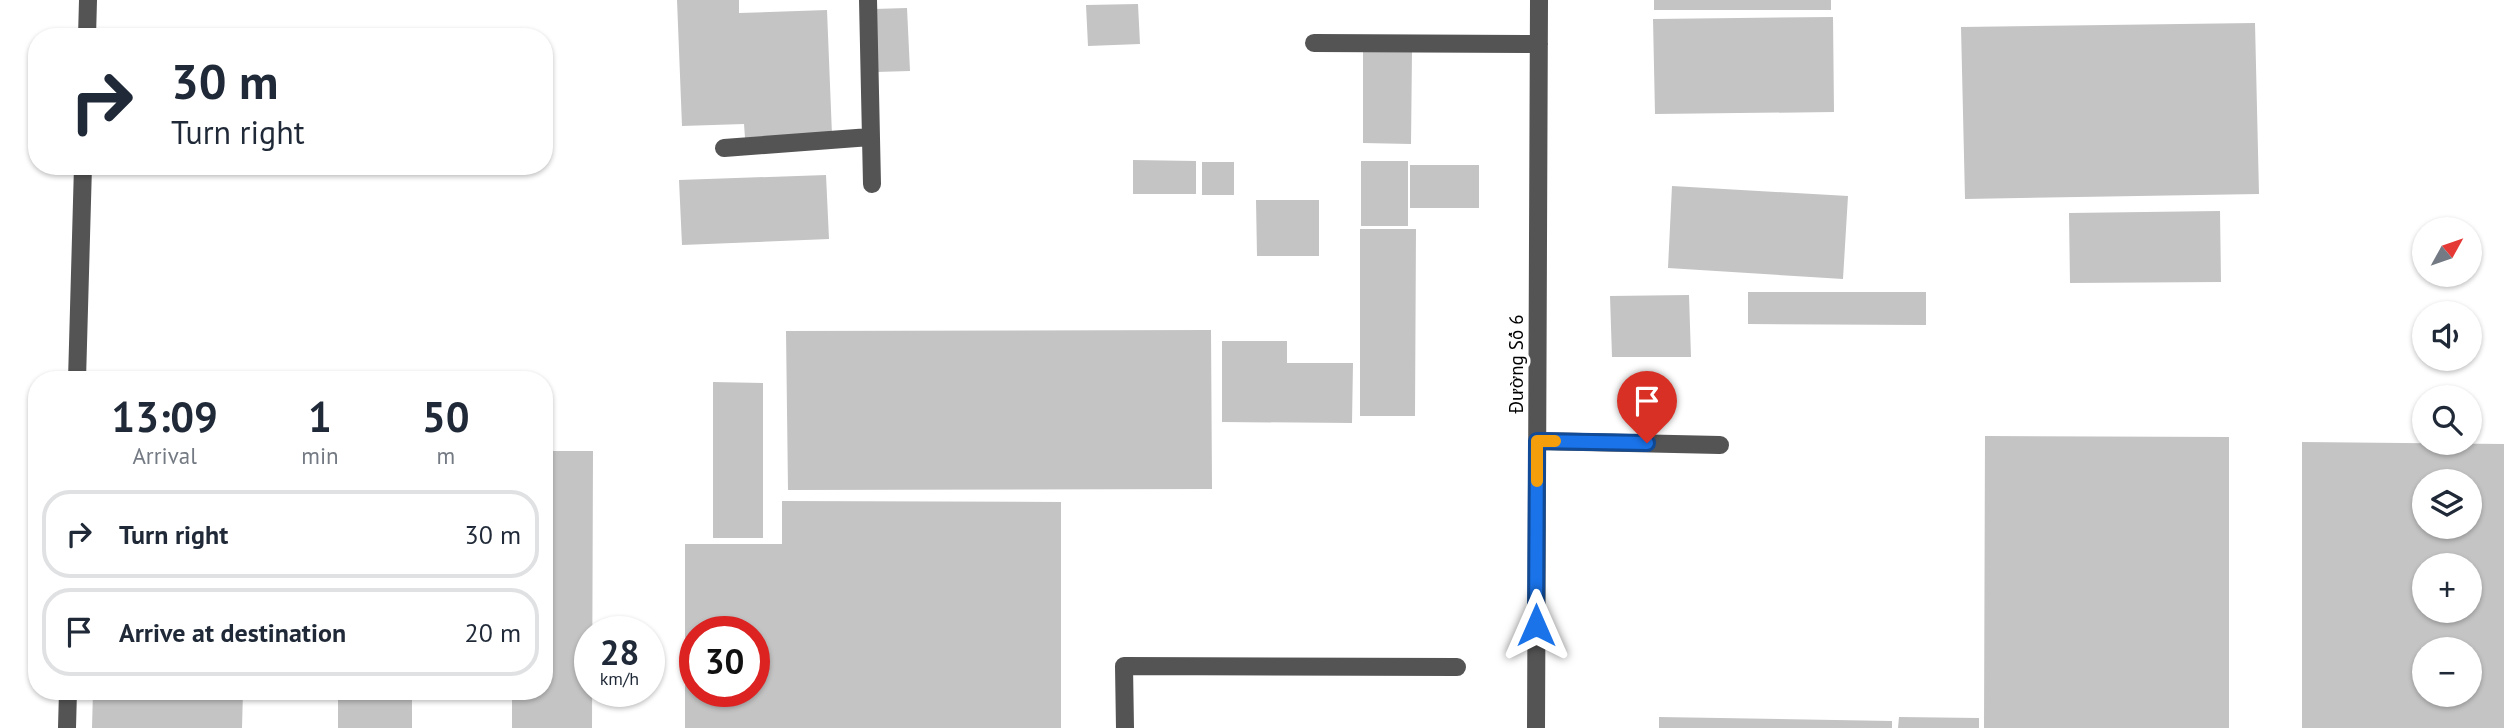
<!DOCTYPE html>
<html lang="en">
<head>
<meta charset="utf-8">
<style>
  :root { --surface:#fff; --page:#f2f2f3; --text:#1f2937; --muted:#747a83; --line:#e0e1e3 }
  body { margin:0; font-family:"PT Sans",sans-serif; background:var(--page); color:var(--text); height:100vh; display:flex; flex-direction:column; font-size:26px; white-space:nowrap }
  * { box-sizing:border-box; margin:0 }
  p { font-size:23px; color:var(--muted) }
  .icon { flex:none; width:38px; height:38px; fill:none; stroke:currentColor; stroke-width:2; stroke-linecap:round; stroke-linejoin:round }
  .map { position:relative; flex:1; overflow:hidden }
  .side { position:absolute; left:28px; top:371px; width:525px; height:329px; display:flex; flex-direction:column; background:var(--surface); border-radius:28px; box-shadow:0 2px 5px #0004 }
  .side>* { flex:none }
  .hud { position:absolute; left:28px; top:28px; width:525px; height:147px; border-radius:28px; box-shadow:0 2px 5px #0004; background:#fff; color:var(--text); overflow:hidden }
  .needle { width:46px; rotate:50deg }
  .controls { position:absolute; left:2412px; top:217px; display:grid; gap:14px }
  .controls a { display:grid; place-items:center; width:70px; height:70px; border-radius:50%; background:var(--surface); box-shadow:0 2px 5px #0004; font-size:35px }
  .speed { position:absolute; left:574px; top:616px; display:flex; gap:14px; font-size:35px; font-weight:700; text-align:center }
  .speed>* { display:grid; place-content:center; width:91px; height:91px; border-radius:50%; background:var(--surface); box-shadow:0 2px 5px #0004; line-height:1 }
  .speed small { font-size:18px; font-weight:400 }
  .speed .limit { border:10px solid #d22; background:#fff; color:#111 }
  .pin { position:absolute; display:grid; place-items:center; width:60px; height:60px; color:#fff; margin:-72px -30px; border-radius:50% 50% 50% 0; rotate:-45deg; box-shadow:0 0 7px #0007 }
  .pin .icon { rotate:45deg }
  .me { position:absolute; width:77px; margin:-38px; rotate:0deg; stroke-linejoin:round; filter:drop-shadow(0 0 5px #0008) }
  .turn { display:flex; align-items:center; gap:24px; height:147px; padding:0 28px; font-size:32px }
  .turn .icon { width:91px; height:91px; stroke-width:2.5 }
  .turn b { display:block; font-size:49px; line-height:60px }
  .eta { display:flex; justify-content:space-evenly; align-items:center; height:119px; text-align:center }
  .eta b { font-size:42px; font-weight:600; line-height:49px }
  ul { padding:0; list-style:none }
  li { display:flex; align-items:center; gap:21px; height:88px; margin:0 14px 10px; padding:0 14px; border:4px solid var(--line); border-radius:28px }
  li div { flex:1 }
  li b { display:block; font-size:26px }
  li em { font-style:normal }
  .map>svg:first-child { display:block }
  .building { fill:#c4c4c4; fill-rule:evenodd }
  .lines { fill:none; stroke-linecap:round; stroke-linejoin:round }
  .minor { stroke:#545454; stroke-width:18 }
  .route-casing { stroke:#114b97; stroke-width:18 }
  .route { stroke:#1a73e8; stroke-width:12 }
  .slow { stroke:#f59e0b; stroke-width:12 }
  .labels { text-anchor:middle; stroke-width:7; stroke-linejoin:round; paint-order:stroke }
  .street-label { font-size:19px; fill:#000; stroke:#fff }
</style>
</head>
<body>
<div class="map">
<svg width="2504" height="728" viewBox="0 0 2504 728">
  <rect width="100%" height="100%" fill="#fff"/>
  <path class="building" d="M 677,0 L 739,0 L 739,13 L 827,10 L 832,135 L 745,138 L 744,124 L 682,126 Z
    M 1654,0 L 1831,0 L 1831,10 L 1654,10 Z
    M 1138,4 L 1140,44 L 1088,46 L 1086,5 Z
    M 907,8 L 910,71 L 876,72 L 874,9 Z
    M 1833,17 L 1834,112 L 1655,114 L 1653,19 Z
    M 2255,23 L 2259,194 L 1965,199 L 1961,27 Z
    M 1363,51 L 1412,51 L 1411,144 L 1363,143 Z
    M 1133,160 L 1196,161 L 1196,194 L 1133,194 Z
    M 1361,161 L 1408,161 L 1408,226 L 1361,226 Z
    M 1202,162 L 1234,162 L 1234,195 L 1202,195 Z
    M 1410,165 L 1479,165 L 1479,208 L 1410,208 Z
    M 826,175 L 829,239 L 682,245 L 679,180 Z
    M 1672,186 L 1848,196 L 1843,279 L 1668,268 Z
    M 1256,200 L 1319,200 L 1319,256 L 1257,256 Z
    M 2220,211 L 2221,282 L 2070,283 L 2069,213 Z
    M 1360,229 L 1416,229 L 1415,416 L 1360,416 Z
    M 1748,292 L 1926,292 L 1926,325 L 1748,324 Z
    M 1689,295 L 1691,357 L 1612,357 L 1610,296 Z
    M 1211,330 L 1212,489 L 788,490 L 786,331 Z
    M 1222,341 L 1287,341 L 1287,363 L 1353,363 L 1352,423 L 1222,422 Z
    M 713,382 L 763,383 L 763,538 L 713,538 Z
    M 1985,436 L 2229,437 L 2229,728 L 1984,728 Z
    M 2302,442 L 2504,444 L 2504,728 L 2302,728 ZM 2424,481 L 2469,481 L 2469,527 L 2424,527 ZM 2424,565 L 2469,565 L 2469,611 L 2424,611 ZM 2424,649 L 2469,649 L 2469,695 L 2424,695 Z
    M 544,451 L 593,451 L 592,728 L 512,728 L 512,691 L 544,691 Z
    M 782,501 L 1061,502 L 1061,728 L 685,728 L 685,544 L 782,544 ZM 695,632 L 754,632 L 754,691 L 695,691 Z
    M 93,691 L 243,691 L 242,728 L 92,728 Z
    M 338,691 L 412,691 L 412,728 L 338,728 Z
    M 1659,717 L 1892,721 L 1892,728 L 1659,728 Z
    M 1899,717 L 1979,718 L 1979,728 L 1898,728 Z"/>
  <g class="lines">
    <path class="minor" d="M 868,0 L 872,184
      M 87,37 L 88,0
      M 1314,43 L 1539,44
      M 724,148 L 870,137
      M 77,380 L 83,166
      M 1537,441 L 1720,445
      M 67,728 L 68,691
      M 1125,728 L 1124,666 L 1457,667
      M 1536,728 L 1539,0"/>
  </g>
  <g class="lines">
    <g class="route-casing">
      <path id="route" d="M 1536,625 L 1537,441 L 1647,443"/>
    </g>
    <use href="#route" class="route"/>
    <path class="slow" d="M 1537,481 L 1537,441 L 1555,441"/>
  </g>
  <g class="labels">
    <g class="street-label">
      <text transform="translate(1516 364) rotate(-90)" y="7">Đường Số 6</text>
    </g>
  </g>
</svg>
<div class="controls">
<a><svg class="needle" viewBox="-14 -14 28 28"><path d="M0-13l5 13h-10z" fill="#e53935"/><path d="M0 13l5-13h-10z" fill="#747a83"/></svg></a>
<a><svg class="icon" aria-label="sound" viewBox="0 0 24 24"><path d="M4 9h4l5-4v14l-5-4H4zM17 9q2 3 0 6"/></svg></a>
<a><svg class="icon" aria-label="search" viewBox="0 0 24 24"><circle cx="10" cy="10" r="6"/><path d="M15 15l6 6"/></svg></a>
<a><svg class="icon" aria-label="layers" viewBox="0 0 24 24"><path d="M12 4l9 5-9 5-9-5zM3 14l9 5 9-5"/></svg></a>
<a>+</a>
<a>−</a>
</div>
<div class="speed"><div>28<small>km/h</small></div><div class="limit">30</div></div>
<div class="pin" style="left:1647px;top:443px;background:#d93025"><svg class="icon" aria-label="arrive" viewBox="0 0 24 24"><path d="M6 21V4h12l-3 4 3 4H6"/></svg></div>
<svg class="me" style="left:1536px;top:625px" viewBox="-20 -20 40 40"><path d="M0-17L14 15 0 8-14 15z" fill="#1a73e8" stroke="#fff" stroke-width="4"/></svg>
<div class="hud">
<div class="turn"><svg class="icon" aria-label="right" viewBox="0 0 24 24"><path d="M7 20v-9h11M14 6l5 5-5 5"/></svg><div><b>30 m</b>Turn right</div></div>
</div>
<section class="side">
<div class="eta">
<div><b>13:09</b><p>Arrival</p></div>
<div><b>1</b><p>min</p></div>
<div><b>50</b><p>m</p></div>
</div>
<ul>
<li><svg class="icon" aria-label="right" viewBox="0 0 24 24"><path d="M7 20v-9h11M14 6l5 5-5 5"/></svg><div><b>Turn right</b></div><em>30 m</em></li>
<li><svg class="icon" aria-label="arrive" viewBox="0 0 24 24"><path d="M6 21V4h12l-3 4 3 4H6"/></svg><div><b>Arrive at destination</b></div><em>20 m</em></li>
</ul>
</section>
</div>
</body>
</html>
